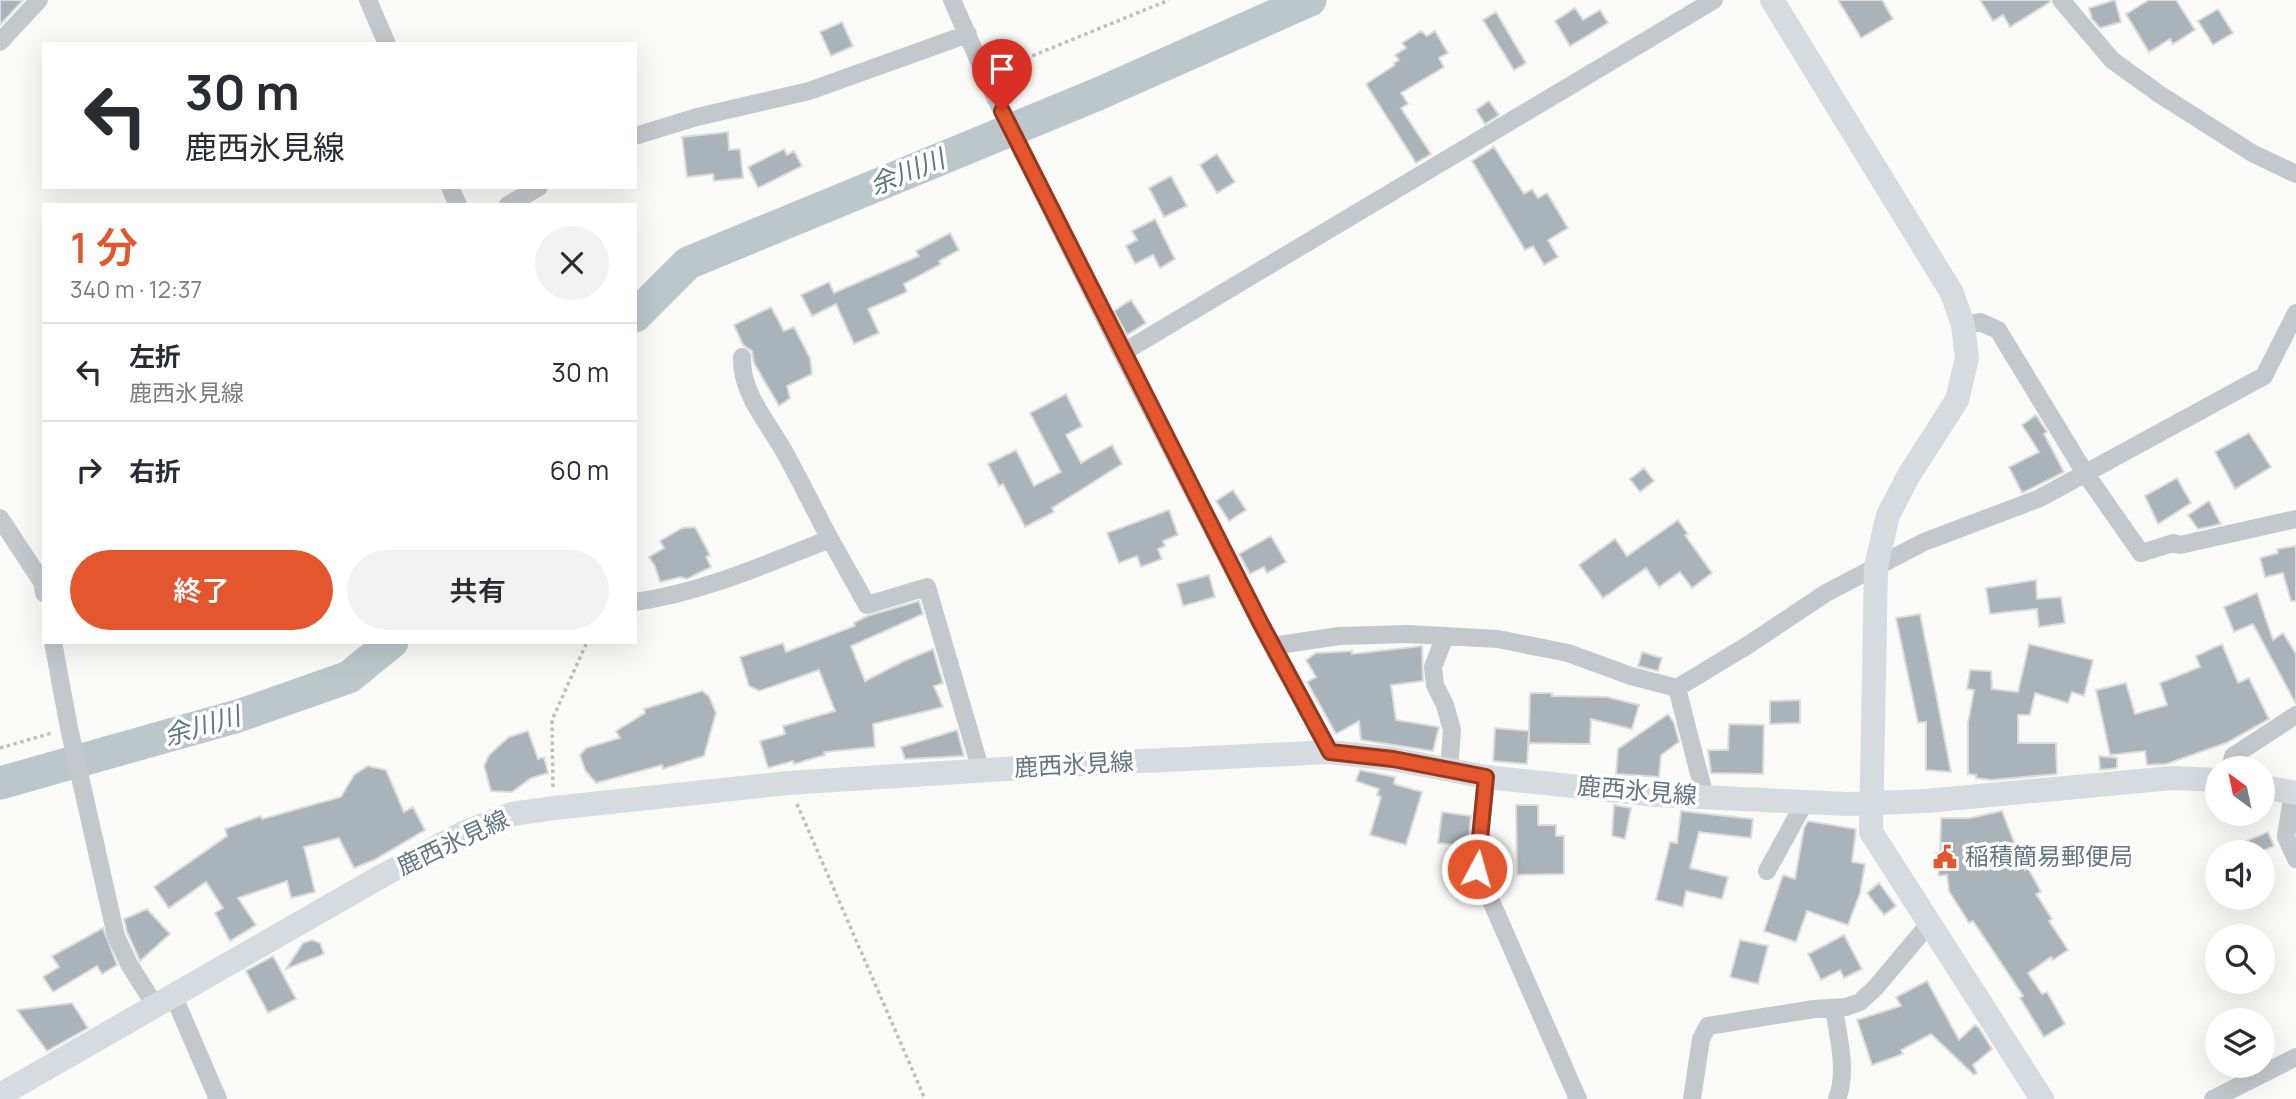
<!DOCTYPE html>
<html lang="ja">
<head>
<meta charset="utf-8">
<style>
  :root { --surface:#fff; --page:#f2f2f3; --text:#2b2b33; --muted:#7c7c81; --line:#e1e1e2; --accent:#e4572e }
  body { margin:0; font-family:Manrope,"Noto Sans JP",sans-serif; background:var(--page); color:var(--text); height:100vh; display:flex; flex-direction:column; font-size:26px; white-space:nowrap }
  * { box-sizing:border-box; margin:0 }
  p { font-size:23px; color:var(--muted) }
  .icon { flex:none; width:38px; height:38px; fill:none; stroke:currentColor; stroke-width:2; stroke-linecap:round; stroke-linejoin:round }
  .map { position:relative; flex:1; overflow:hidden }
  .drawer { position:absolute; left:42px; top:203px; width:595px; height:441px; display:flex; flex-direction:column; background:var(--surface); border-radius:0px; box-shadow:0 7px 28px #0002 }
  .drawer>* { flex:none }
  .hud { position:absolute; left:42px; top:42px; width:595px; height:147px; border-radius:0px; box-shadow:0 7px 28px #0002; background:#fff; color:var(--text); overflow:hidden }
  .needle { width:46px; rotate:327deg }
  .tools { position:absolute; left:2205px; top:756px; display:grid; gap:14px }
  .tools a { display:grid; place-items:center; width:70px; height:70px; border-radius:50%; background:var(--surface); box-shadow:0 7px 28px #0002; font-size:35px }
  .pin { position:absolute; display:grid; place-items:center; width:60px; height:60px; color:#fff; margin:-72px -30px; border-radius:50% 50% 50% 0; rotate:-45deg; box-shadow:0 0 7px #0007 }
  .pin .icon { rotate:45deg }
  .me { position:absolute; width:77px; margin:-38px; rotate:6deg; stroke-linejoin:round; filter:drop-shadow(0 0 5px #0008) }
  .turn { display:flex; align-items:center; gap:24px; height:147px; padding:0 28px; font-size:32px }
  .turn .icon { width:91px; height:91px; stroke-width:2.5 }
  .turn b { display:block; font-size:49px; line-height:60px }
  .round { display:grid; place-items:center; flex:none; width:74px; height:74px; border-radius:37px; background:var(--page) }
  .overview { display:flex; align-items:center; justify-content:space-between; height:119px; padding:0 28px }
  h1 { font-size:42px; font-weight:600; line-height:52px; color:var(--accent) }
  .action { display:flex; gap:14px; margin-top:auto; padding:14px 28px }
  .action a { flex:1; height:80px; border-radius:42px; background:var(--accent); color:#fff; font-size:28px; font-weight:600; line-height:80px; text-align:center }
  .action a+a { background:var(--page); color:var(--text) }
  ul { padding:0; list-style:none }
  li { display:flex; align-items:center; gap:21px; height:98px; padding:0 28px; border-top:2px solid var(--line) }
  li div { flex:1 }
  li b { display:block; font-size:26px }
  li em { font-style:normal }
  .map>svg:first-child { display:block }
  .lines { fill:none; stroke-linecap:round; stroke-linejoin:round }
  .river { stroke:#bbc7cb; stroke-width:33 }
  .building { fill:#aab3b9; stroke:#dcdcda; stroke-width:2 }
  .path { stroke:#bbbfc2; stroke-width:3.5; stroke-dasharray:3.5 3.5; stroke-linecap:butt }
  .street { stroke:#c3c8cc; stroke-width:18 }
  .secondary { stroke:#d6dbdf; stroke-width:24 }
  .route-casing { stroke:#94391e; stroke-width:18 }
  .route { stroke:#e4572e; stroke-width:12 }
  .labels { text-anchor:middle; stroke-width:7; stroke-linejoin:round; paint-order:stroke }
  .street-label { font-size:24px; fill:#657683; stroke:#fff }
  .poi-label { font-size:24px; fill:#657683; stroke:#fff; text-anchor:start }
  .water-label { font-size:26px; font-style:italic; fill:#60757c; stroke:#fff }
</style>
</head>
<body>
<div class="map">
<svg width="2296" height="1099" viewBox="0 0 2296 1099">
  <rect width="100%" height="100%" fill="#fafaf8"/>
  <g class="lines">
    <path class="river" d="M 635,316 L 688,263 L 1098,94 L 1310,0
      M 0,783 L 238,716 L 349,677 L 392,642"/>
  </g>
  <path class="building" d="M 0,0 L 23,0 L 0,25 Z
    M 1838,0 L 1882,0 L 1893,19 L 1861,38 Z
    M 1980,0 L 2050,0 L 2050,2 L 2010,27 L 2003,15 L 1993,21 Z
    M 2115,0 L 2121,22 L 2100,28 L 2092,19 L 2089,8 Z
    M 2149,0 L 2176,0 L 2195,30 L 2173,44 L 2170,39 L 2149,52 L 2126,14 Z
    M 1575,8 L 1583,20 L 1600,10 L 1608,23 L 1570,46 L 1555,21 Z
    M 2218,9 L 2233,33 L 2213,45 L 2198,21 Z
    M 1496,12 L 1526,63 L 1514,70 L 1483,20 Z
    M 842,22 L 853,46 L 831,56 L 820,32 Z
    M 1421,31 L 1427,36 L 1435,31 L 1448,53 L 1439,58 L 1444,67 L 1401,93 L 1408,104 L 1401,108 L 1431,154 L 1416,163 L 1366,84 L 1395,65 L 1394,63 L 1399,60 L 1395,55 L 1406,48 L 1402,43 Z
    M 1489,101 L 1499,115 L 1485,124 L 1476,110 Z
    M 728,132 L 729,150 L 740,149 L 743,178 L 714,181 L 713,174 L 687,177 L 682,137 Z
    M 1494,147 L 1524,194 L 1532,189 L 1538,198 L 1547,193 L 1568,228 L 1548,240 L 1558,257 L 1544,265 L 1533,246 L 1525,250 L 1472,161 Z
    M 784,149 L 787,155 L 794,151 L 802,166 L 758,188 L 748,167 Z
    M 1217,154 L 1235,182 L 1217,193 L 1200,165 Z
    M 1171,176 L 1187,206 L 1164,217 L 1149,188 Z
    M 1155,219 L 1175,259 L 1160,268 L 1153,255 L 1135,264 L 1126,246 L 1137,240 L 1132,231 Z
    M 950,233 L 959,250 L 939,261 L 941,264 L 904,284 L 907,292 L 868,309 L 879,333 L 854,344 L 836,304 L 812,316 L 801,295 L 829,282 L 834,293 L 919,256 L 916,251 Z
    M 1131,300 L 1146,323 L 1127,335 L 1114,311 Z
    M 771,307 L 784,331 L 794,327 L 810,358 L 812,374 L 787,386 L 790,398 L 779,406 L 754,363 L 752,351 L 743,345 L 734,325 Z
    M 1066,394 L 1082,426 L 1066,435 L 1081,463 L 1112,445 L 1122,464 L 1052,508 L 1054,512 L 1025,527 L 1003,484 L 999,486 L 988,464 L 1016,450 L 1034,486 L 1061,472 L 1030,413 Z
    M 2036,415 L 2047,432 L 2044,434 L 2064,472 L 2022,493 L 2009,467 L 2039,452 L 2022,425 Z
    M 2249,433 L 2271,467 L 2235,489 L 2215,452 Z
    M 1644,468 L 1654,481 L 1640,492 L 1630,479 Z
    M 2177,478 L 2191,503 L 2158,524 L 2145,496 Z
    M 1233,490 L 1246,510 L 1229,521 L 1216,501 Z
    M 2209,501 L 2221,524 L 2198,529 L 2188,515 Z
    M 1169,510 L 1178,535 L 1163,541 L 1165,546 L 1158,549 L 1162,559 L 1141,567 L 1137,556 L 1119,563 L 1107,533 Z
    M 1678,520 L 1688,534 L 1685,535 L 1712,573 L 1692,588 L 1680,572 L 1659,587 L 1646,568 L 1603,598 L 1579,565 L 1615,539 L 1627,556 Z
    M 695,527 L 710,555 L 706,557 L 711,567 L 687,579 L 681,577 L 660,582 L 655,566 L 649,557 L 664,548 L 660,541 L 682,528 Z
    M 1271,536 L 1286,562 L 1267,573 L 1264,567 L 1250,574 L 1239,554 Z
    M 2296,546 L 2296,601 L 2291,601 L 2283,573 L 2265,577 L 2260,558 L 2278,553 L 2277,549 Z
    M 1209,575 L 1215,597 L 1183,606 L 1177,584 Z
    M 2036,580 L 2037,599 L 2061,597 L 2065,623 L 2039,627 L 2037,609 L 1990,614 L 1986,588 Z
    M 2257,593 L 2273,640 L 2283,633 L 2296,654 L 2296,704 L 2253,624 L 2234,632 L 2224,607 Z
    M 919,601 L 923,614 L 851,646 L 865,681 L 904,661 L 933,649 L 943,683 L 934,686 L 943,707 L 873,724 L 875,747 L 824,752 L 825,755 L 794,764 L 793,761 L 768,768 L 760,741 L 785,734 L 783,726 L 835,711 L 819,670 L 759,691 L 749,686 L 740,657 L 783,643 L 786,652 L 855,626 L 854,623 L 867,616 Z
    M 1920,614 L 1937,699 L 1951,772 L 1926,770 L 1926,722 L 1918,723 L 1896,618 Z
    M 2029,644 L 2093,660 L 2084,696 L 2072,692 L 2068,703 L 2035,693 L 2030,715 L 2018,715 L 2018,743 L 2056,743 L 2057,774 L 1992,780 L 1976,778 L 1976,775 L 1968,774 L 1968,723 L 1974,690 L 1967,689 L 1970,670 L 1991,671 L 1992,689 L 2018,692 Z
    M 2222,644 L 2238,683 L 2249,678 L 2269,719 L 2226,743 L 2166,764 L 2147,765 L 2145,751 L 2110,755 L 2096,690 L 2126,683 L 2135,714 L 2167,705 L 2160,683 L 2200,667 L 2196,656 Z
    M 1422,646 L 1423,681 L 1391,685 L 1396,720 L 1439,727 L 1433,751 L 1361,740 L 1359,721 L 1336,734 L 1307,682 L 1316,677 L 1306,660 L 1316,653 L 1352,651 L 1352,654 Z
    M 1642,652 L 1662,658 L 1658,671 L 1638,666 Z
    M 702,691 L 709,696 L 716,713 L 704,756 L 663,769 L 662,765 L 596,783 L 585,770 L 580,755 L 586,748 L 620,738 L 616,731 L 645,713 L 644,709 Z
    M 1530,693 L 1552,693 L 1552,696 L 1607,697 L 1639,705 L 1632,729 L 1591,719 L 1590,744 L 1529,743 L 1529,731 L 1527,764 L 1493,761 L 1495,728 L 1529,731 Z
    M 1800,700 L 1800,723 L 1770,724 L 1770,701 Z
    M 1668,714 L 1674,723 L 1679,742 L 1661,755 L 1659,777 L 1616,774 L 1618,749 Z
    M 1729,724 L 1764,725 L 1763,774 L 1711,773 L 1708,750 L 1728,750 Z
    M 957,730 L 964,756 L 905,759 L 901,747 Z
    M 528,731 L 538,759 L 544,757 L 548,773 L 531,778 L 512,792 L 491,791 L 484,766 L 489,755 L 509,737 Z
    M 2099,756 L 2117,758 L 2117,768 L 2100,770 Z
    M 368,766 L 386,770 L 404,812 L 413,807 L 425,830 L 374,860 L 354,868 L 339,838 L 304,847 L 315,892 L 291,898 L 287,881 L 238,898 L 256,925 L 230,941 L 215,913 L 223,908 L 206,882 L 169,908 L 154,887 L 227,836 L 225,829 L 261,816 L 262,819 L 341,797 L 354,775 Z
    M 1360,770 L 1395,777 L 1394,784 L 1422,792 L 1406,845 L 1370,835 L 1381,797 L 1377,795 L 1379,789 L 1356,781 Z
    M 1516,805 L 1538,805 L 1538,825 L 1556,825 L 1556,836 L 1564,836 L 1564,874 L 1517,875 Z
    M 1614,805 L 1631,808 L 1625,839 L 1612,836 Z
    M 1681,811 L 1753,819 L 1751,838 L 1699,832 L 1690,868 L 1728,877 L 1722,899 L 1686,891 L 1683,907 L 1656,900 L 1670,842 L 1677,843 Z
    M 2002,811 L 2025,870 L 2028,868 L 2041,892 L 2036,894 L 2052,919 L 2049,921 L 2068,950 L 2053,960 L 2051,957 L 2028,973 L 2042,994 L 2047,992 L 2065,1024 L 2044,1037 L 2020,998 L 2023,996 L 1973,921 L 1969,923 L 1949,891 L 1947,875 L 1939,876 L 1936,853 L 1940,853 L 1941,818 L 1970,818 Z
    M 1442,812 L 1471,816 L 1468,846 L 1438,843 Z
    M 1808,821 L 1856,829 L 1852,862 L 1865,864 L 1860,893 L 1848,925 L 1807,911 L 1796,942 L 1764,931 L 1783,875 L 1795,879 L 1804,828 Z
    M 2268,832 L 2274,846 L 2260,852 L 2220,852 Z
    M 1879,883 L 1896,906 L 1884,915 L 1867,893 Z
    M 147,909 L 170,934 L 140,961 L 127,932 L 124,919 Z
    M 103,928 L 117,965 L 102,974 L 97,966 L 53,992 L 43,977 L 59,967 L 52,956 Z
    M 1844,935 L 1862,969 L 1844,978 L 1840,970 L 1821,980 L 1808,954 Z
    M 312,940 L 320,943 L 324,954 L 286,969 L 303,943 Z
    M 1740,940 L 1768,946 L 1758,984 L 1730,977 Z
    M 273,956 L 296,999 L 268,1013 L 246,971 Z
    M 1927,981 L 1959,1040 L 1975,1025 L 1979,1028 L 1992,1049 L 1973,1065 L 1977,1073 L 1974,1075 L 1931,1034 L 1901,1050 L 1903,1054 L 1872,1065 L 1857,1020 L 1901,1006 L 1896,997 Z
    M 72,1003 L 88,1028 L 47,1051 L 17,1010 Z"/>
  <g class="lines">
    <path class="path" d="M 1000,69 L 1169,0
      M 0,748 L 52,733
      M 553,787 L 552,720 L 587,642
      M 797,804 L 925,1099"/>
    <path class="street" d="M 368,0 L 387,44
      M 952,0 L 992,91 L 1122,353 L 1272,646 L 1330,752
      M 2061,0 L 2112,60 L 2159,94 L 2252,153 L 2296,174
      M 0,42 L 39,0
      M 635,136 L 697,117 L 809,91 L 968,34
      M 450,187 L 458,205
      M 508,205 L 539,187
      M 1963,325 L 1980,322 L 1998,330 L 2085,473 L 2141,553 L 2173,543 L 2180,545 L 2296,519
      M 1122,353 L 1714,0
      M 742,357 C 741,394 768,422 785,453 C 801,482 815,511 830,539
      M 0,518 L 42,582 L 44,593
      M 635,602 C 704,592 766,564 830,539 L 867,605 L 927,587 L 981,771
      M 1445,636 L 1433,667 L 1435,685 L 1445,705 L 1452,730 L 1449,770
      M 53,642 L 69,728 L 116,936 L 129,964 L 156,1007
      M 1272,646 L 1339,636 L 1407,634 L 1498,639 L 1568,653 L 1631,676 L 1677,688 L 1748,645 L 1826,593 L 1924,542 L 2040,498 L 2264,376 L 2296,313
      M 1677,688 L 1705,797
      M 2231,768 L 2233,756 L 2296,715
      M 1486,777 L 1477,869 L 1578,1099
      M 2293,792 L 2286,837 L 2296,859
      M 1767,871 L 1805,802
      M 174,997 L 218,1099
      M 1834,1008 C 1838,1037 1848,1071 1837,1099
      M 1692,1099 L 1701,1039 L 1708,1026 L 1814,1009 L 1846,1007 L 1860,1002 L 1876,987 L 1929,924
      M 2213,1099 L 2296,1057"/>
    <path class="secondary" d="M 1772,0 L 1952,293 L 1963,325 L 1967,358 L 1957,400 L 1909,475 L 1888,515 L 1876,567 L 1871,832 L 2042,1099
      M 2263,787 L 2296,793
      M 0,1095 L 380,877 L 463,833 L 512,814 L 554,808 L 788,783 L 1082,764 L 1330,752 L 1393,759 L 1486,777 L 1657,795 L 1848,804 L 1926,801 L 2172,778 L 2217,780"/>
  </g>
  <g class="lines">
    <g class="route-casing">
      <path id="route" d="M 1002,111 L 1260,622 L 1330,752 L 1393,759 L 1486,777 L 1477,869"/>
    </g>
    <use href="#route" class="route"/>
  </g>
  <defs>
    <g id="civic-bare" transform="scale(1.89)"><path d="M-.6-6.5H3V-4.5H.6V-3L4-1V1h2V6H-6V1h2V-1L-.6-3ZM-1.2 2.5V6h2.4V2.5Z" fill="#e4572e" stroke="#fff" stroke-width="2.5" paint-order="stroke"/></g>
  </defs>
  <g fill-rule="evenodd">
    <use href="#civic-bare" x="1945" y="857"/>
  </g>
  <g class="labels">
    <g class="street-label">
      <text transform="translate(1074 765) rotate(-3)" y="8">鹿西氷見線</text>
      <text transform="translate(1637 791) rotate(5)" y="8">鹿西氷見線</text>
      <text transform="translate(453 843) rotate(-25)" y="8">鹿西氷見線</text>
    </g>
    <g class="poi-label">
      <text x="1965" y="865">稲積簡易郵便局</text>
    </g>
    <g class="water-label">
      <text transform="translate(907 172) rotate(-22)" y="9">余川川</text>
      <text transform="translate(202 726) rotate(-16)" y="9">余川川</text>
    </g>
  </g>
</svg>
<div class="tools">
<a><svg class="needle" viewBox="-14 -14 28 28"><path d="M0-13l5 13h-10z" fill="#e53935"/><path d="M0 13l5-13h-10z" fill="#7c7c81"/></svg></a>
<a><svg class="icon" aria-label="sound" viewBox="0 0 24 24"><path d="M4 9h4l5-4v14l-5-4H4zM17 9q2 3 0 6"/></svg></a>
<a><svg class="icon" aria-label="search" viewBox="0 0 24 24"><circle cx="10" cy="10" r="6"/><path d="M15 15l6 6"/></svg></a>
<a><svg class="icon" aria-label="layers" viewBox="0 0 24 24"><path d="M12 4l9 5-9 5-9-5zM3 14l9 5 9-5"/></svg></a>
</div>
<div class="pin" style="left:1002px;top:111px;background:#d93025"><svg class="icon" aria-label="arrive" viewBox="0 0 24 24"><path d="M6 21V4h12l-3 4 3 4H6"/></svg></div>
<svg class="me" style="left:1477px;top:869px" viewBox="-20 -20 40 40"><circle r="17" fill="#e4572e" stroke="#fff" stroke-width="3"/><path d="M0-11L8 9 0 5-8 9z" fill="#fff"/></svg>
<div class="hud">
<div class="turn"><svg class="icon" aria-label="left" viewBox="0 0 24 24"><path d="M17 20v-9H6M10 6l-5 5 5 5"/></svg><div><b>30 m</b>鹿西氷見線</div></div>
</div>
<section class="drawer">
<div class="overview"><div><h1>1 分</h1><p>340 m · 12:37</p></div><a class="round"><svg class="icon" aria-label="close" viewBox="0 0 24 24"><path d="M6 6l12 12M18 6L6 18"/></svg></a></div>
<ul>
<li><svg class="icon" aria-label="left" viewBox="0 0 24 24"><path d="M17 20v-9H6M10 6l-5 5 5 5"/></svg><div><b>左折</b><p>鹿西氷見線</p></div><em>30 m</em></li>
<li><svg class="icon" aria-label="right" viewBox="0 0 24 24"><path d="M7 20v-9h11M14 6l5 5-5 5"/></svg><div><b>右折</b></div><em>60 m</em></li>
</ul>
<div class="action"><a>終了</a><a>共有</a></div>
</section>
</div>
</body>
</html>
